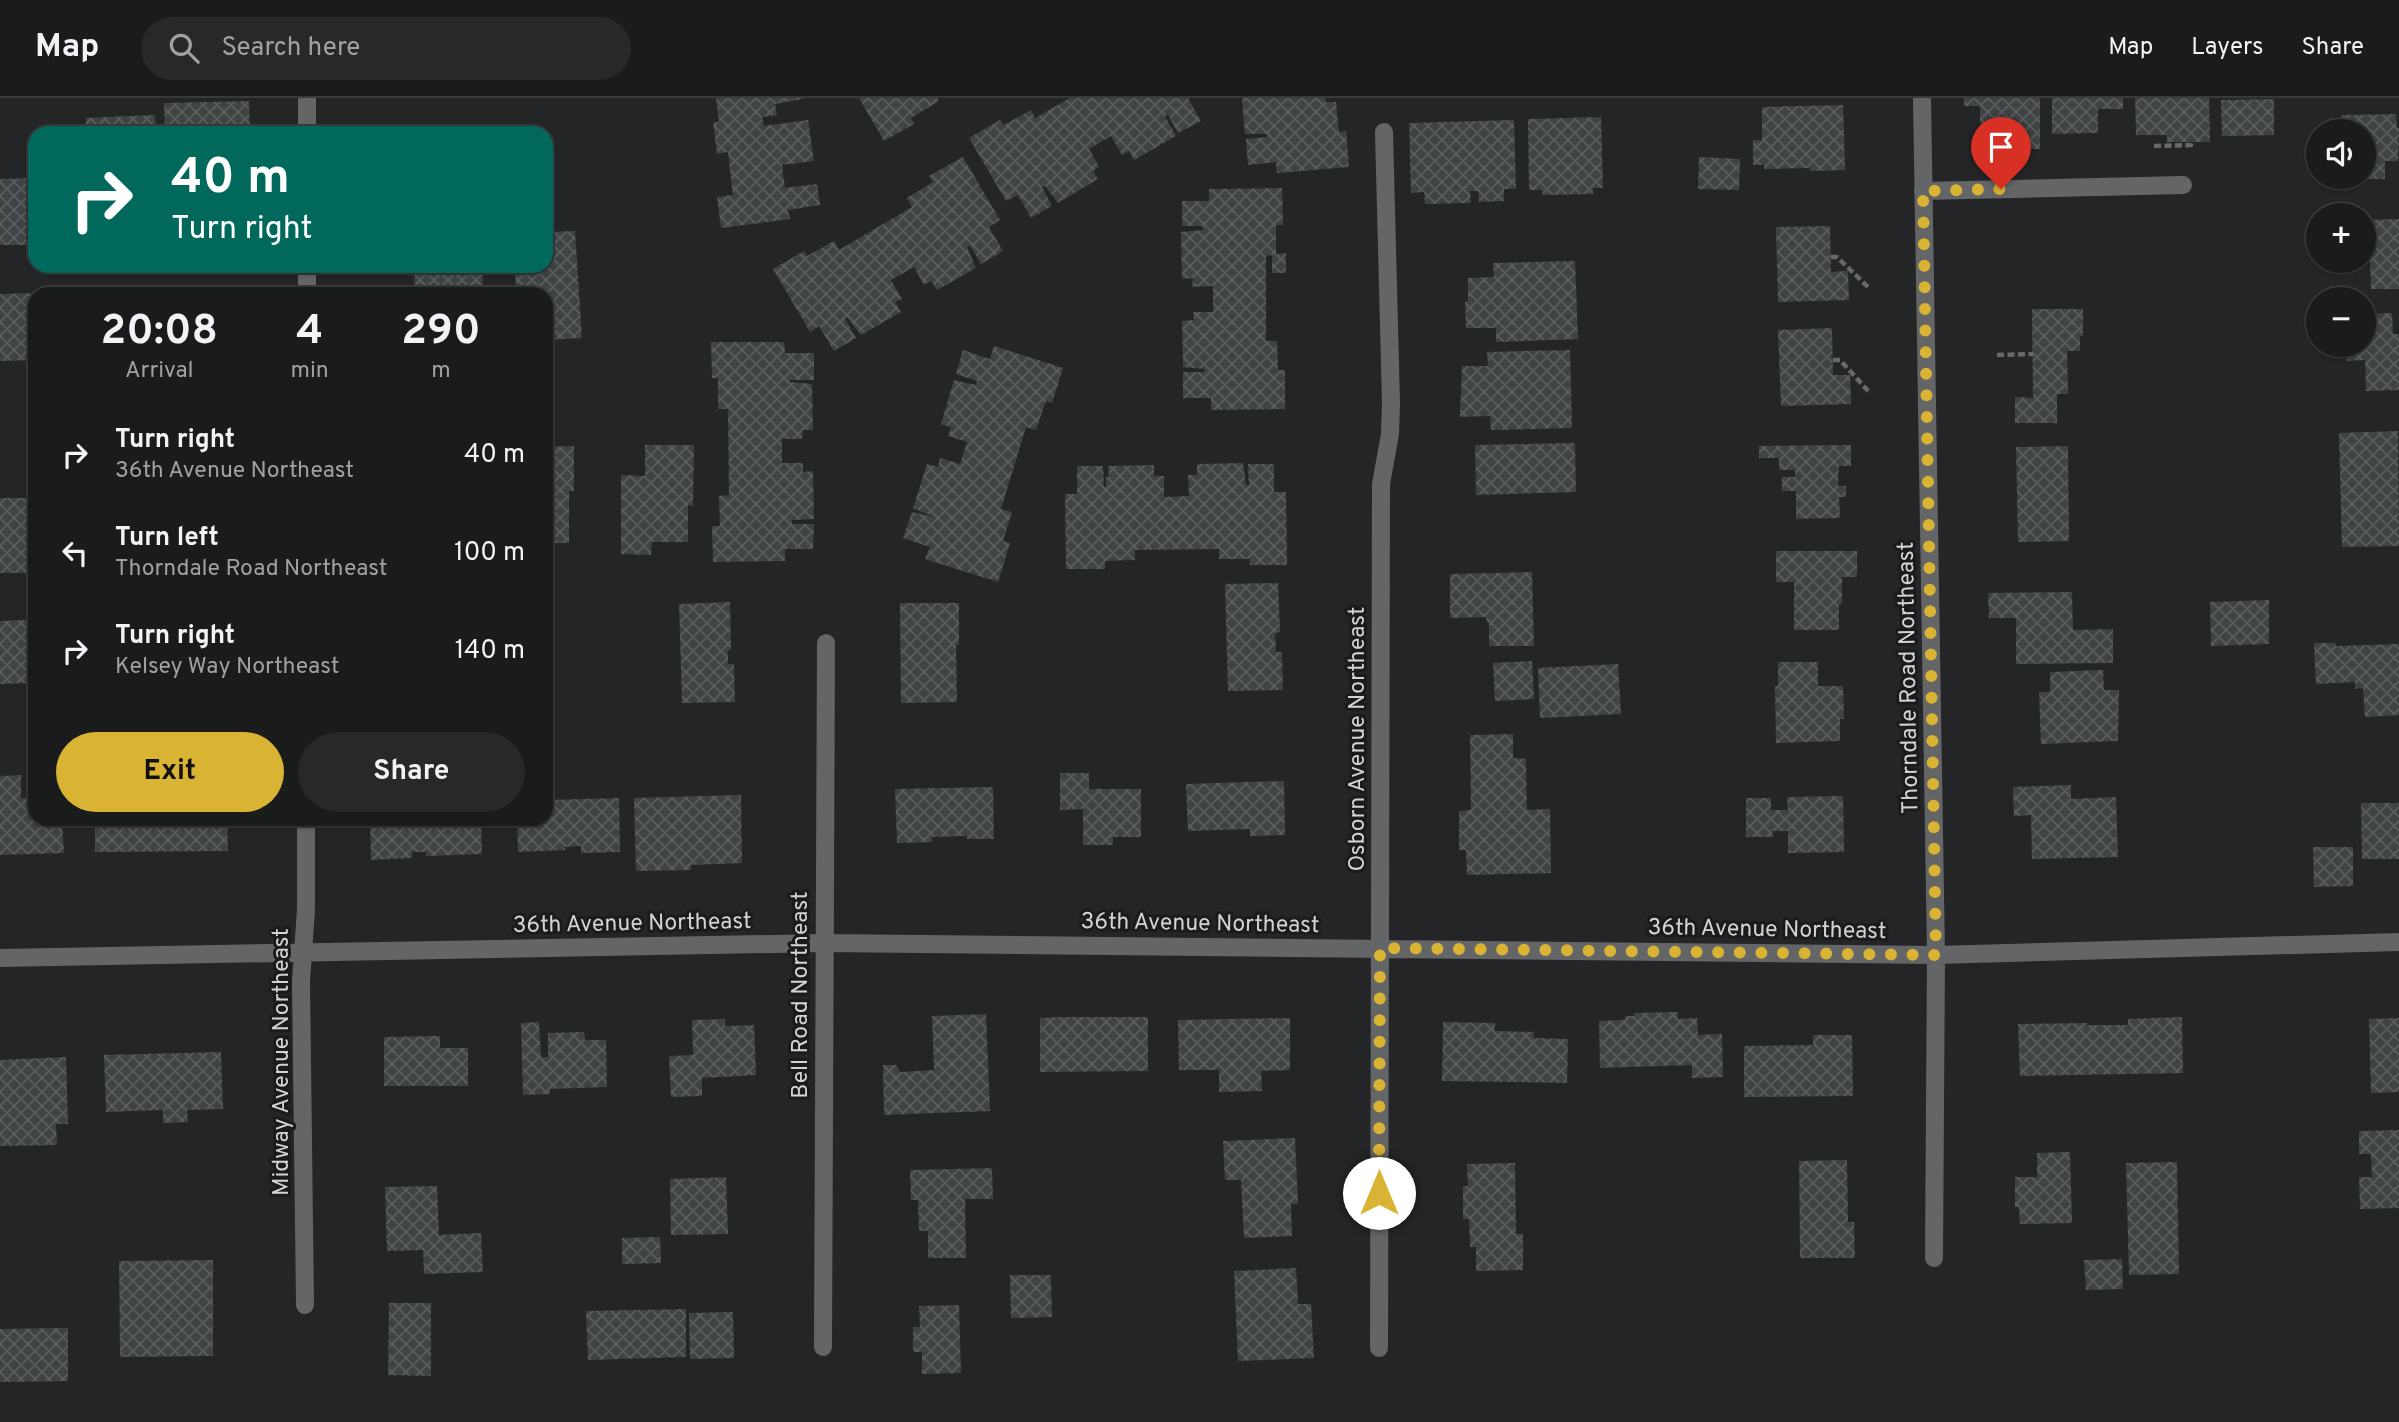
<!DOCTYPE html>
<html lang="en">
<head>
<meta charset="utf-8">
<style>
  :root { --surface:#1a1c1c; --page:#272929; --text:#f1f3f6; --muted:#9fa1a3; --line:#383a3b; --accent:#d9b334 }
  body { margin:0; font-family:Overpass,sans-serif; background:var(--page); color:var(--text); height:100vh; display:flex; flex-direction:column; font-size:26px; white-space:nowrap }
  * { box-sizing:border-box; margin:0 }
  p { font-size:23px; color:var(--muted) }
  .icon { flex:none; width:38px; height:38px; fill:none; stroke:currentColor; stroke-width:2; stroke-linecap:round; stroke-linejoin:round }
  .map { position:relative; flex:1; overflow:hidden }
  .panel { position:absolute; left:28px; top:189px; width:525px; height:539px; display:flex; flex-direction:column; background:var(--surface); border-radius:21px; box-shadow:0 2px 5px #0004,0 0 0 2px var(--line) }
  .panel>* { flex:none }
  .hud { position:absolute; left:28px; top:28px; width:525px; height:147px; border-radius:21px; box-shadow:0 2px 5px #0004,0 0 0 2px var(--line); background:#00695c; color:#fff; overflow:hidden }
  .buttons { position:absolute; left:2306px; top:21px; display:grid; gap:14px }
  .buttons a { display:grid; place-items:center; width:70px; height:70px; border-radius:50%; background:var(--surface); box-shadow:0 2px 5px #0004,0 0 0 2px var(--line); font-size:35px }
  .pin { position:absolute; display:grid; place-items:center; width:60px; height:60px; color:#fff; margin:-72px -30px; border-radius:50% 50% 50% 0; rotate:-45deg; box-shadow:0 0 7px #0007 }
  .pin .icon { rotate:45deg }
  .me { position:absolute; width:77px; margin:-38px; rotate:0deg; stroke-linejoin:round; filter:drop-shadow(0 0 5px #0008) }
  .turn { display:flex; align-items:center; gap:24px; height:147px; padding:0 28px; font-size:32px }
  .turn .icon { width:91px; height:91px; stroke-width:2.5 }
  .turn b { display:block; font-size:49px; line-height:60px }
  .eta { display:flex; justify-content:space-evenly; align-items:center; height:119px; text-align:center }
  .eta b { font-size:42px; font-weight:700; line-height:49px }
  .button { display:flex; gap:14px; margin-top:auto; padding:14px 28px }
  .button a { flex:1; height:80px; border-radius:42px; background:var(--accent); color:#111; font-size:28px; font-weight:700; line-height:80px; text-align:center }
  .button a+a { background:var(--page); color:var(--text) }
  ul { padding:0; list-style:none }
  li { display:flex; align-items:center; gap:21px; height:98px; padding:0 28px }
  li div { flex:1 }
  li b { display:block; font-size:26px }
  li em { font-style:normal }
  header { display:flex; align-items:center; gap:42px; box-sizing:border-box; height:98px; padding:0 35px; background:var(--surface); border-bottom:2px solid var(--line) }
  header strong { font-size:33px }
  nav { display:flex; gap:38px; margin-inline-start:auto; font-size:24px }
  .search { width:490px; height:63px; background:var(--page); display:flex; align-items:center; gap:18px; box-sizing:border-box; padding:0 24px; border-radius:38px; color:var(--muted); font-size:26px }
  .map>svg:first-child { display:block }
  .building { fill:url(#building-cross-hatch) }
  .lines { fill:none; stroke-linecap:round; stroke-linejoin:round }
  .path { stroke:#67696a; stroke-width:4.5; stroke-dasharray:7 3.5; stroke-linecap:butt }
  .street { stroke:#636567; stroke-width:18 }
  .route { stroke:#d9b334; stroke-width:12; stroke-dasharray:0 21.6 }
  .labels { text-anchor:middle; stroke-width:6; stroke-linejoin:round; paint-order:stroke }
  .street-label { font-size:23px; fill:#d1d3d4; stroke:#191b1d }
</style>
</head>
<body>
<header>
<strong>Map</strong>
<div class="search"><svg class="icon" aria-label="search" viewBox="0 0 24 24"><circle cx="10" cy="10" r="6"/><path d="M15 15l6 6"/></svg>Search here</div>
<nav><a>Map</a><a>Layers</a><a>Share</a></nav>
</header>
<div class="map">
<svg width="2399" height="1324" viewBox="0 0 2399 1324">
  <defs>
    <pattern id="building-cross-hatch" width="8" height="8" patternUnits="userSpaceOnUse" patternTransform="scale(1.75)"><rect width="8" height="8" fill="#3f4343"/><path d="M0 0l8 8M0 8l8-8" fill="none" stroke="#5a5d5d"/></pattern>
  </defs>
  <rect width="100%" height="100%" fill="#232526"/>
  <path class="building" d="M 716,0 L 807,0 L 775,6 L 777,17 L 762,19 L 764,28 L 808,22 L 814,63 L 782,67 L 785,90 L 817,86 L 820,107 L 788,112 L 790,121 L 721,130 L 717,99 L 733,97 L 728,54 L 717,56 L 713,24 L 719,24 Z
    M 859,0 L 937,0 L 939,3 L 911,20 L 914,26 L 884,43 Z
    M 1070,0 L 1188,0 L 1201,23 L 1178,35 L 1168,17 L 1165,18 L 1176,38 L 1134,62 L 1129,53 L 1122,57 L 1111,38 L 1089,51 L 1099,69 L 1093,73 L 1098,81 L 1058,105 L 1045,88 L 1042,89 L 1052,108 L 1031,120 L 1018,97 L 1006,103 L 969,40 L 1000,22 L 1004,27 L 1031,12 L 1035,20 Z
    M 1242,0 L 1325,0 L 1326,4 L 1336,4 L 1339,34 L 1346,33 L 1349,69 L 1277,75 L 1276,64 L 1248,67 L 1246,41 L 1267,39 L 1267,36 L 1245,36 Z
    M 1964,0 L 2040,0 L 2040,51 L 1980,51 L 1980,8 L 1964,8 Z
    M 2052,0 L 2123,0 L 2123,11 L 2098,11 L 2098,35 L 2052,36 Z
    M 2135,0 L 2209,0 L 2210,44 L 2167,44 L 2167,37 L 2136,37 Z
    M 2274,1 L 2274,37 L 2222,38 L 2221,2 Z
    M 249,3 L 250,35 L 165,35 L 164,5 Z
    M 1843,7 L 1845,72 L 1810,73 L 1810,70 L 1764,71 L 1764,67 L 1753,67 L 1753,42 L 1762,42 L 1762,9 Z
    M 2396,16 L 2397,30 L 2399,30 L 2398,63 L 2385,63 L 2385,81 L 2364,81 L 2364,33 L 2343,33 L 2342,17 Z
    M 155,17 L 156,35 L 86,35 L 86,20 Z
    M 1601,19 L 1603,90 L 1593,90 L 1593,96 L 1543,97 L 1542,92 L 1529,92 L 1528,21 Z
    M 1514,22 L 1516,91 L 1504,91 L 1504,103 L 1479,104 L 1478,93 L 1470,93 L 1471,105 L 1425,106 L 1424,94 L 1411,95 L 1409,25 Z
    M 963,59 L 1000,122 L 989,129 L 1003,153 L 981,166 L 970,147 L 967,149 L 976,170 L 937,192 L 931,183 L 924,187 L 914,169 L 891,182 L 902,201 L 895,204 L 901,214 L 861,237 L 847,219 L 845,221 L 856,240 L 834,253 L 819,228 L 810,234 L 773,171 L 804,153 L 807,158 L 834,143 L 839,152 L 912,109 L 907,100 L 933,84 L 929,78 Z
    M 1699,59 L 1740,61 L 1739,92 L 1698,91 Z
    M 35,80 L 35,147 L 0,147 L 0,81 Z
    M 1282,90 L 1283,127 L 1276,127 L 1276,156 L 1286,155 L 1286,175 L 1272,175 L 1272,157 L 1266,158 L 1266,243 L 1277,243 L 1278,272 L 1285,272 L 1285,311 L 1211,312 L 1211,300 L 1183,300 L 1183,274 L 1204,274 L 1204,271 L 1183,269 L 1182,223 L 1194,222 L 1193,214 L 1213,214 L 1213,188 L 1192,189 L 1193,180 L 1182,181 L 1181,134 L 1203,132 L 1202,128 L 1182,128 L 1182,103 L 1209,103 L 1209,91 Z
    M 2399,121 L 2399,191 L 2371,191 L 2370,162 L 2364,162 L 2364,122 Z
    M 1830,128 L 1831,174 L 1848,173 L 1849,202 L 1778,204 L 1776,129 Z
    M 575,133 L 582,240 L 546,242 L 546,196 L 516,196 L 515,168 L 546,168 L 546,134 Z
    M 1575,163 L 1578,241 L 1496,244 L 1496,230 L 1466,230 L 1465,204 L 1468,203 L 1468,180 L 1494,179 L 1493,165 Z
    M 414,168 L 482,168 L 483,196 L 415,196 Z
    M 35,195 L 35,262 L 0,263 L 0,196 Z
    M 2032,211 L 2083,211 L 2083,238 L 2080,238 L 2080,253 L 2067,253 L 2068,296 L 2057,296 L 2057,325 L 2015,325 L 2015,299 L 2033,300 Z
    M 2392,215 L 2393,236 L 2399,236 L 2399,292 L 2366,293 L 2365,262 L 2347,263 L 2346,247 L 2364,247 L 2364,216 Z
    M 1832,230 L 1833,277 L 1850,277 L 1851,306 L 1781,308 L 1778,232 Z
    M 711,244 L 784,244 L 785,255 L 814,255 L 814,282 L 790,282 L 790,284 L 812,286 L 813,332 L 803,332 L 802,341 L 782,341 L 782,365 L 803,365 L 803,374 L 813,373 L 814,421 L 792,422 L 792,426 L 814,426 L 813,451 L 785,451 L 785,463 L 713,464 L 712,428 L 720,428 L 719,398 L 729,397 L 728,311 L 718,311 L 718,280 L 712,280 Z
    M 994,248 L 1063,270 L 1052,305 L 1046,303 L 1036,332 L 1026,329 L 1001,411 L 1012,414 L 1003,443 L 1010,445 L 998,484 L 925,461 L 930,449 L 903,440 L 912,414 L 934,419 L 913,410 L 927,366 L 938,369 L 940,360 L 960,366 L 967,344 L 948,338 L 951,329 L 941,326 L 954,282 L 976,287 L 977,283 L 956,276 L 963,252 L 990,261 Z
    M 1570,252 L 1572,330 L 1491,332 L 1490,318 L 1460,319 L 1462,268 L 1488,268 L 1487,254 Z
    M 2398,333 L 2399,448 L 2342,449 L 2339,335 Z
    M 1575,345 L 1576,394 L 1476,397 L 1475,347 Z
    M 645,347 L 694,347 L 693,408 L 688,407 L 688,444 L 652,444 L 651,457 L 621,456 L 621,377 L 645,378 Z
    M 1851,347 L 1851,368 L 1839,368 L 1838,388 L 1846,388 L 1846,399 L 1839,399 L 1840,420 L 1796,421 L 1796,393 L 1782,393 L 1782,379 L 1795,379 L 1795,372 L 1779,372 L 1779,360 L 1759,360 L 1759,348 Z
    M 574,348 L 574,393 L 569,393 L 569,445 L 546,445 L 546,349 Z
    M 2068,348 L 2069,443 L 2018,444 L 2016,349 Z
    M 1243,365 L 1246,387 L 1249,387 L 1248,366 L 1274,366 L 1274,394 L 1286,394 L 1287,467 L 1250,467 L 1250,461 L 1219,461 L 1219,451 L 1135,452 L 1135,462 L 1105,463 L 1105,471 L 1066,471 L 1065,396 L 1077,396 L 1077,368 L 1103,368 L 1104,389 L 1106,389 L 1106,379 L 1109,379 L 1108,368 L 1154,367 L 1154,378 L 1164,378 L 1164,399 L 1189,398 L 1188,377 L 1197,377 L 1197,366 Z
    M 0,400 L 30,400 L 30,475 L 0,475 Z
    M 1776,453 L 1857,453 L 1857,479 L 1842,479 L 1842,506 L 1839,506 L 1839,532 L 1794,532 L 1794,484 L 1776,484 Z
    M 1532,474 L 1534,548 L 1489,548 L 1489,525 L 1487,525 L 1486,519 L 1450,520 L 1450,476 Z
    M 1278,485 L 1280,534 L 1275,535 L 1276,554 L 1282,554 L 1283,592 L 1228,593 L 1225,486 Z
    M 2072,494 L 2073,532 L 2113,531 L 2113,565 L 2016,566 L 2016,520 L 1989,520 L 1988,495 Z
    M 2269,502 L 2269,546 L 2211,548 L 2210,504 Z
    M 730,504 L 731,552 L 728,552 L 728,566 L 734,566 L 735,604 L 682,605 L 679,506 Z
    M 900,505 L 959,505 L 959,547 L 956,547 L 957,604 L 901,605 Z
    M 28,522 L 30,585 L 0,586 L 0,523 Z
    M 2314,545 L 2335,545 L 2336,548 L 2399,546 L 2399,617 L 2365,619 L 2363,590 L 2355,591 L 2355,584 L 2316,586 Z
    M 1532,563 L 1534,601 L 1495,603 L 1493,565 Z
    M 1778,564 L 1818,564 L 1818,588 L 1843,588 L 1844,621 L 1840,621 L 1840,643 L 1776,645 L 1775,588 L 1778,588 Z
    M 1618,566 L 1621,616 L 1540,620 L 1538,570 Z
    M 2103,572 L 2104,592 L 2119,592 L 2118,643 L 2041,646 L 2039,594 L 2050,594 L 2050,574 Z
    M 1513,636 L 1513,660 L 1526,661 L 1527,712 L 1550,711 L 1551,775 L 1467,777 L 1466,752 L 1459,752 L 1459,713 L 1471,712 L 1470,637 Z
    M 1060,675 L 1089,675 L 1089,691 L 1141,691 L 1141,739 L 1113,739 L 1113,747 L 1083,747 L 1083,711 L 1060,712 Z
    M 21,677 L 21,700 L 35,700 L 35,721 L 62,721 L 64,755 L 0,757 L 0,678 Z
    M 1284,683 L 1285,737 L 1250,738 L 1250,731 L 1188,733 L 1186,686 Z
    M 2071,687 L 2071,701 L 2116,699 L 2118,759 L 2032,761 L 2031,717 L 2014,718 L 2013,689 Z
    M 993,689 L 994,741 L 967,741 L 967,738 L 932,739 L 932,744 L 897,745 L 895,691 Z
    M 741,697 L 742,765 L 691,767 L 691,772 L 636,773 L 634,700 Z
    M 1843,698 L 1844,754 L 1788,755 L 1788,733 L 1772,733 L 1773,739 L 1746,739 L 1746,700 L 1771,700 L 1771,712 L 1788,712 L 1787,699 Z
    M 619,700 L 620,754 L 581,755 L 581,748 L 565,749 L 565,752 L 518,754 L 517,721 L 546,721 L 546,702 Z
    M 2361,705 L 2399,705 L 2399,761 L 2362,761 Z
    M 95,721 L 227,721 L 228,753 L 95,754 Z
    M 370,721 L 481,721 L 482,756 L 426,758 L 426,754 L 412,754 L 412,760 L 371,762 Z
    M 2313,749 L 2353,749 L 2353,788 L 2314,789 Z
    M 1678,914 L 1678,921 L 1697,920 L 1698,937 L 1722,936 L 1723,979 L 1692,980 L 1692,967 L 1600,970 L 1599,923 L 1625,922 L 1625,918 L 1634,918 L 1634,915 Z
    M 986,916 L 990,1013 L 884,1017 L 883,967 L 896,967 L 900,974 L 934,972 L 932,918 Z
    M 1060,919 L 1148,919 L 1148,973 L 1040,974 L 1040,920 Z
    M 2182,919 L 2183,975 L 2020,978 L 2018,926 L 2087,925 L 2087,927 L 2128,927 L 2128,921 Z
    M 1290,920 L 1290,972 L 1261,973 L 1262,993 L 1219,994 L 1219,972 L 1179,972 L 1178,922 Z
    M 2399,920 L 2399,994 L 2371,995 L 2369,921 Z
    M 725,921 L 725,928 L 754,927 L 756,977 L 702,980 L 702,998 L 671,999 L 669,958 L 693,957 L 692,922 Z
    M 539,924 L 541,959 L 548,959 L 548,935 L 584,934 L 585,942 L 606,942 L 607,989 L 550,991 L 550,996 L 523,997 L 521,925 Z
    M 1443,924 L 1495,925 L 1495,933 L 1534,934 L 1534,940 L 1568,941 L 1567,985 L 1442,983 Z
    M 1813,937 L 1852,937 L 1853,998 L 1744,999 L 1744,948 L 1813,947 Z
    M 440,938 L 440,950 L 468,950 L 468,988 L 384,988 L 384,939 Z
    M 221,954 L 223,1011 L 187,1012 L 188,1024 L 163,1025 L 163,1012 L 106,1014 L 104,957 Z
    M 66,959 L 68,1026 L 56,1026 L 57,1047 L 0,1048 L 0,962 Z
    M 2399,1032 L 2399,1110 L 2360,1111 L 2359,1079 L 2372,1079 L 2371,1056 L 2359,1056 L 2359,1033 Z
    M 1295,1040 L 1298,1106 L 1291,1106 L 1292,1138 L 1244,1140 L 1241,1082 L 1225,1082 L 1223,1043 Z
    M 2070,1054 L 2072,1125 L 2020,1126 L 2019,1109 L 2015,1109 L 2015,1079 L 2037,1079 L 2037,1055 Z
    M 1847,1062 L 1848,1124 L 1854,1124 L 1855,1160 L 1800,1160 L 1799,1063 Z
    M 2177,1064 L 2179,1176 L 2129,1177 L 2126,1065 Z
    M 1515,1065 L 1516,1136 L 1523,1136 L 1523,1172 L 1476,1173 L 1476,1149 L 1470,1149 L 1469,1121 L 1463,1121 L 1463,1088 L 1468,1088 L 1467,1066 Z
    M 992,1070 L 993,1101 L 965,1101 L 966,1160 L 928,1160 L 928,1133 L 919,1133 L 918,1102 L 911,1102 L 910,1072 Z
    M 726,1079 L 728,1136 L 671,1137 L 670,1081 Z
    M 437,1088 L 439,1137 L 481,1135 L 483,1174 L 424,1176 L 423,1152 L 387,1153 L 385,1089 Z
    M 660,1139 L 661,1165 L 622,1166 L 622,1140 Z
    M 2122,1161 L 2123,1191 L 2086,1192 L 2084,1162 Z
    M 213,1162 L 213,1258 L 120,1259 L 119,1163 Z
    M 1296,1170 L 1298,1206 L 1311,1206 L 1314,1260 L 1238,1263 L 1234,1173 Z
    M 1010,1177 L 1051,1177 L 1052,1219 L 1011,1220 Z
    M 389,1205 L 431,1205 L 431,1278 L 388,1277 Z
    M 959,1207 L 961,1275 L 922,1276 L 922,1254 L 913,1254 L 913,1229 L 920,1229 L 919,1208 Z
    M 686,1211 L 686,1259 L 588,1262 L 586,1213 Z
    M 733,1214 L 734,1260 L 690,1261 L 689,1215 Z
    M 68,1230 L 68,1283 L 0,1284 L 0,1231 Z"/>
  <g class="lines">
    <path class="path" d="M 2154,48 L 2191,47 L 2191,44
      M 1831,159 L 1837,159 L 1868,189
      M 1997,257 L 2033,256
      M 1833,262 L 1840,262 L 1870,295"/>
    <path class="street" d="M 307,0 L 307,35
      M 1922,0 L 1936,857 L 1934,1160
      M 1923,93 L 2183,87
      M 307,168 L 307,196
      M 0,860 L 824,845 L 1936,857 L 2399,844
      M 305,1207 L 301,884 L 306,811 L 306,721
      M 823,1249 L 826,545
      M 1379,1250 L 1381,386 L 1390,336 L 1391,305 L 1384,34"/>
  </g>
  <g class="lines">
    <path class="route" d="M 1379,1095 L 1380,850 L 1936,857 L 1923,93 L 2001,91"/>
  </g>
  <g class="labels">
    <g class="street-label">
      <text transform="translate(1907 580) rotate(-91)" y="8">Thorndale Road Northeast</text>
      <text transform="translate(1356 641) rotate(-90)" y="8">Osborn Avenue Northeast</text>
      <text transform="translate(632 824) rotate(-1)" y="8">36th Avenue Northeast</text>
      <text transform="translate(1200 824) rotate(1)" y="8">36th Avenue Northeast</text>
      <text transform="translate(1767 830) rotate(1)" y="8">36th Avenue Northeast</text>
      <text transform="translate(799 897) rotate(-90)" y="8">Bell Road Northeast</text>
      <text transform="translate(280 964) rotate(-90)" y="8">Midway Avenue Northeast</text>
    </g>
  </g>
</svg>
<div class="buttons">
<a><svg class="icon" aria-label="sound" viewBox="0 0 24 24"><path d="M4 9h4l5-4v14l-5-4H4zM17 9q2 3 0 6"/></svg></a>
<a>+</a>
<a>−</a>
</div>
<div class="pin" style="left:2001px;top:91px;background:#d93025"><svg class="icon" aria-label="arrive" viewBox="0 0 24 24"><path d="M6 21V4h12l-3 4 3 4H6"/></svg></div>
<svg class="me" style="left:1379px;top:1095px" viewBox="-20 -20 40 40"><circle r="19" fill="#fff"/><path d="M0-13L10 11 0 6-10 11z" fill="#d9b334"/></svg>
<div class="hud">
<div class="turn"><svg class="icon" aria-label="right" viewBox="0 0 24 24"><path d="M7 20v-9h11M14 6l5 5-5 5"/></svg><div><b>40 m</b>Turn right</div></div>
</div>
<section class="panel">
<div class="eta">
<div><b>20:08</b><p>Arrival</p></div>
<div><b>4</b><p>min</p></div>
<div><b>290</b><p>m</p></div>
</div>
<ul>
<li><svg class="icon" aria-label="right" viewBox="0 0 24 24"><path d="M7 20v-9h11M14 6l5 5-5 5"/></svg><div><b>Turn right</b><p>36th Avenue Northeast</p></div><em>40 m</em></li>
<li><svg class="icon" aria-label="left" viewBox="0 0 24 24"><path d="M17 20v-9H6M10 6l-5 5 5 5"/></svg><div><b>Turn left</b><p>Thorndale Road Northeast</p></div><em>100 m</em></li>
<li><svg class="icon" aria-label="right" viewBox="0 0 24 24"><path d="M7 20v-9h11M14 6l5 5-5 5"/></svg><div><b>Turn right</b><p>Kelsey Way Northeast</p></div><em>140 m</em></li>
</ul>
<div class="button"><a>Exit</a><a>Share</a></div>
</section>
</div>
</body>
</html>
